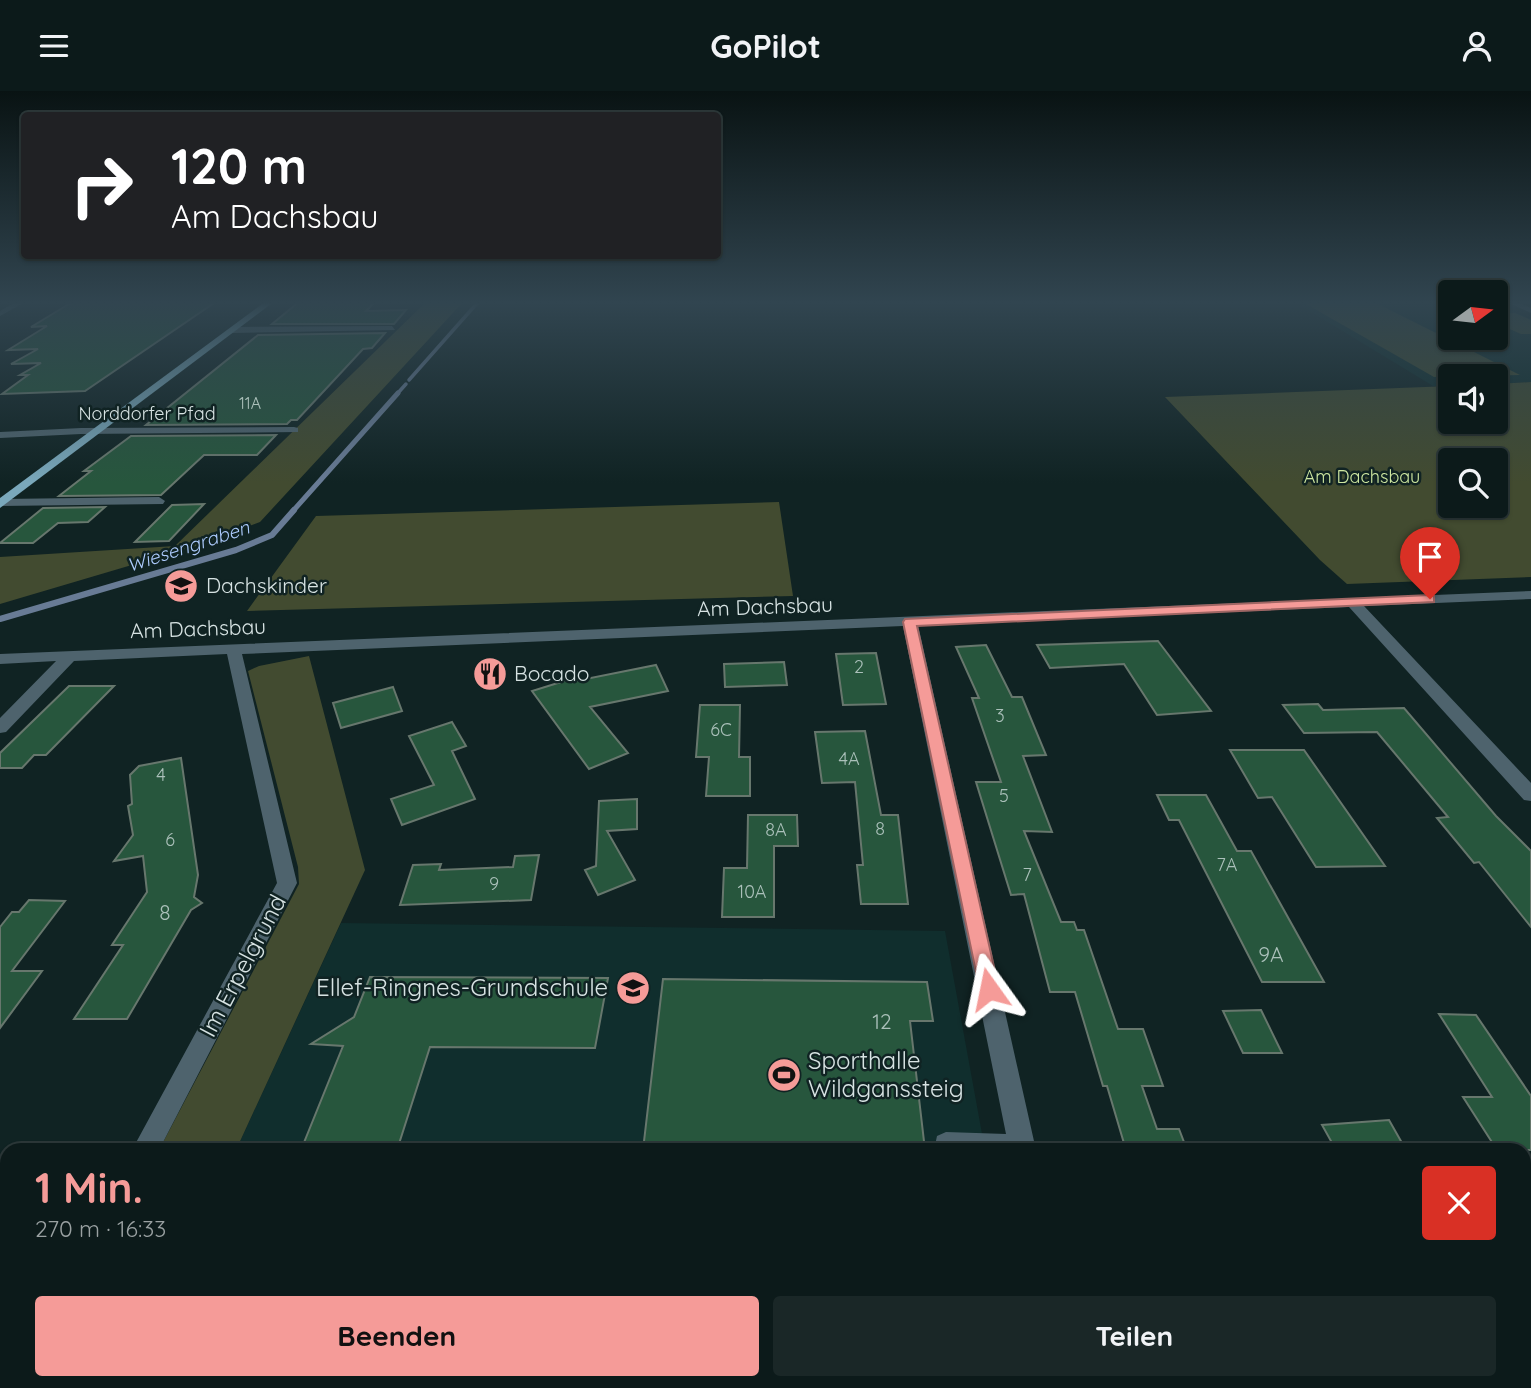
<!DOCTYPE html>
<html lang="de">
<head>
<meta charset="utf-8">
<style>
  :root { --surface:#0c1a1a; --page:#1a2727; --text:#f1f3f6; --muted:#9aa1a2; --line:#2c3839; --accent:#f59b98 }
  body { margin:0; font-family:Quicksand,sans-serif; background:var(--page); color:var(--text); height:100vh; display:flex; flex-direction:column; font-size:26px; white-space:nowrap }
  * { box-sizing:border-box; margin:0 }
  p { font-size:23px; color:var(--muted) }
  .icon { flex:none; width:38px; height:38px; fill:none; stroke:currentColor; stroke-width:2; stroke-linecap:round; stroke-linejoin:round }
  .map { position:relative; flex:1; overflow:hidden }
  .side { position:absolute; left:0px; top:1052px; width:1531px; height:247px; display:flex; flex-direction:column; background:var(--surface); border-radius:21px 21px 0 0; box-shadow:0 2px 5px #0004,0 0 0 2px var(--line) }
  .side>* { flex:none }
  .banner { position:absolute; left:21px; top:21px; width:700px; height:147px; border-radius:7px; box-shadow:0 2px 5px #0004,0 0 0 2px var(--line); background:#202124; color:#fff; overflow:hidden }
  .needle { width:46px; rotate:75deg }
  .tools { position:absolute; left:1438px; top:189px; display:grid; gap:14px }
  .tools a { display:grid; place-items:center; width:70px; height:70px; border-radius:7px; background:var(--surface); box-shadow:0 2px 5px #0004,0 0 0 2px var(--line); font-size:35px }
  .pin { position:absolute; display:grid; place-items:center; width:60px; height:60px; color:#fff; margin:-72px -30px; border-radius:50% 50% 50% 0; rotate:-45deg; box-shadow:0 0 7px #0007 }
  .pin .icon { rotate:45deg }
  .me { position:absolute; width:77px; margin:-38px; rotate:348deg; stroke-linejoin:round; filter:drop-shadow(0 0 5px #0008) }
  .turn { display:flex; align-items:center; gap:24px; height:147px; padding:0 35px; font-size:32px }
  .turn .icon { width:91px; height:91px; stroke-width:2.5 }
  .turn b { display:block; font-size:49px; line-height:60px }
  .round { display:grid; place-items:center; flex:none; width:74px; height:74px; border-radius:7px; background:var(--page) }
  .overview { display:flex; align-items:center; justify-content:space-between; height:119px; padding:0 35px }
  h1 { font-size:42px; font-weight:700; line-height:52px; color:var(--accent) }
  .primary-button { display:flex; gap:14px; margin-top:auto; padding:14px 35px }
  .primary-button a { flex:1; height:80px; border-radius:7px; background:var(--accent); color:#111; font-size:28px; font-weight:700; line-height:80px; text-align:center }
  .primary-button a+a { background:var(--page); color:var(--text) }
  header { display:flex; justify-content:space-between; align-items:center; height:91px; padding:0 35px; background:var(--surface); font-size:32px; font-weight:700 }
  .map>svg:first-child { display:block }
  .built { fill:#102e2d }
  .green { fill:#424b30; fill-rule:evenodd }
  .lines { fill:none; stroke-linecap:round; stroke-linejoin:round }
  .stream-far2 { stroke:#687b95; stroke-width:3.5 }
  .stream-far1 { stroke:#687b95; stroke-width:5 }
  .stream { stroke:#687b95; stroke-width:6 }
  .building { fill:#27563d; stroke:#67776d; stroke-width:2 }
  .minor { fill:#4e636d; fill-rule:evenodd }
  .major { fill:#7aa8bb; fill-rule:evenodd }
  .route { fill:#f59b98; stroke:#9f6563; stroke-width:2 }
  .labels { text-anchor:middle; stroke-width:5; stroke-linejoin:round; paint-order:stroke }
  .far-number-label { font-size:16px; fill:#abc0ba }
  .far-street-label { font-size:18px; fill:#d7e3e3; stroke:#102323 }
  .far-park-label { font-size:18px; fill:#cfe8a1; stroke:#102323 }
  .number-label { font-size:18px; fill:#abc0ba }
  .far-water-label { font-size:19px; font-style:italic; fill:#adcbfd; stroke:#102323 }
  .poi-label { font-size:21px; fill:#d7e3e3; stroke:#102323; text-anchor:start }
  .street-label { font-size:21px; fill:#d7e3e3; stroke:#102323 }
  .near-number-label { font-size:21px; fill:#abc0ba }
  .near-street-label { font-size:24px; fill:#d7e3e3; stroke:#102323 }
  .near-poi-label { font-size:24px; fill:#d7e3e3; stroke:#102323; text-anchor:end }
</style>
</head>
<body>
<header><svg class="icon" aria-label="menu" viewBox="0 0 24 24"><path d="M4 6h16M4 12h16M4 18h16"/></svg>GoPilot<svg class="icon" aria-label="person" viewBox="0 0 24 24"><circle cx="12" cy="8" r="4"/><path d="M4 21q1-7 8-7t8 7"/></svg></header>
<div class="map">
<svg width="1531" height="1297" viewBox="0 0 1531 1297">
  <rect width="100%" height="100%" fill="#102323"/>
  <path class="built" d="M 1293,210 L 1451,210 L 1451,247 L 1496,247 L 1496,213 L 1531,228 L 1531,291 L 1496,293 L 1496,285 L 1451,285 L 1451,295 L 1433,295 Z
    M 341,832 L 945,840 L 985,1059 L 236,1059 Z
    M 129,1292 L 1028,1292 L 1029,1297 L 127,1297 Z"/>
  <path class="green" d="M 427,210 L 464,210 L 260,431 L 196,455 L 0,513 L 0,466 L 175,455 Z
    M 1306,213 L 1378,213 L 1520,284 L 1434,286 Z
    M 1515,222 L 1531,229 L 1531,243 L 1521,243 L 1496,232 L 1496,223 Z
    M 1531,291 L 1531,486 L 1347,493 L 1320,469 L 1165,306 L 1451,295 L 1451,331 L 1496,331 L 1496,293 ZM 1451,369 L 1496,369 L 1496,415 L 1451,415 Z
    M 779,411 L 793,505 L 247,520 L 316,425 Z
    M 309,565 L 365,779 L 236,1059 L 159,1059 L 299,793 L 298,776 L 248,580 L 259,575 Z
    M 37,1292 L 129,1292 L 127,1297 L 34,1297 Z"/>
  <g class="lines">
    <path class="stream-far2" d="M 409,289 L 479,210
      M 397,303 L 406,293"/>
    <path class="stream-far1" d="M 293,420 L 398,302"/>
    <path class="stream" d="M 0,528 L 236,459 L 272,444 L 294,419"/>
  </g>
  <path class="building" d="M 74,210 L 217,210 L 85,300 L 2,303 L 28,284 L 20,284 L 41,272 L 11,273 L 38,258 L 8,259 L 47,235 L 31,236 Z
    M 300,210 L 376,210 L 366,220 L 406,219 L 394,233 L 272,233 Z
    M 385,242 L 372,257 L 363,258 L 297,329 L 291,329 L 287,333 L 146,334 L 258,244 Z
    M 276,344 L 257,364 L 204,364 L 161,404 L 59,405 L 91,380 L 84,380 L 131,345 Z
    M 204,413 L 169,450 L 135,451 L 172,414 Z
    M 105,416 L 88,431 L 58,432 L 33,452 L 0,452 L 43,417 Z
    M 1158,550 L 1211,620 L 1157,624 L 1124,573 L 1050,577 L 1037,554 Z
    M 986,554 L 1012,606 L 1022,606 L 1046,664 L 1023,665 L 1052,741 L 1024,740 L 1061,831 L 1074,831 L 1077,839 L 1084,839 L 1118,938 L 1143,938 L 1163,995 L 1142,995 L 1157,1038 L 1179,1038 L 1187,1059 L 1126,1059 L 1107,995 L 1103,995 L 1075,901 L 1050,901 L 1024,803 L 1011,804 L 976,691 L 1001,691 L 972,607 L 979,607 L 956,556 Z
    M 876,562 L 886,613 L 843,614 L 836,563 Z
    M 784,571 L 787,594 L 725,596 L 724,573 Z
    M 656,574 L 668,600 L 590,616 L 628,662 L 589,678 L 532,600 L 574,587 L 576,590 Z
    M 69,595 L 114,595 L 46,664 L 34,664 L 22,677 L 0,677 L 0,662 Z
    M 393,596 L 402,620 L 341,637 L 333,612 Z
    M 1318,613 L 1323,619 L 1404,617 L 1496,725 L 1531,760 L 1531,836 L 1479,771 L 1474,772 L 1437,727 L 1448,726 L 1377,641 L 1304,642 L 1283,614 Z
    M 700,614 L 740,614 L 739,666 L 750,666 L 750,705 L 706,705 L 709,666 L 696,666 Z
    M 452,631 L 466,655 L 452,660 L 475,708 L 402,734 L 391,708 L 434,694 L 409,645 Z
    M 865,640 L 881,724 L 898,724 L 908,813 L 861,813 L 857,774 L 863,774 L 855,691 L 822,692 L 815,641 Z
    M 1230,659 L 1304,659 L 1385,775 L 1316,776 L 1272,706 L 1258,707 Z
    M 181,667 L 198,784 L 194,806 L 202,812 L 191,819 L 127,928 L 74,928 L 123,854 L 112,854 L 147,801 L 143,765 L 114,770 L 133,744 L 128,715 L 132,713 L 130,684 L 139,675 Z
    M 1157,704 L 1206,704 L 1237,760 L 1251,760 L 1324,891 L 1262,891 L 1179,729 L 1169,729 Z
    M 637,708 L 637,738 L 607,740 L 635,789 L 598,804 L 585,779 L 596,775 L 599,710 Z
    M 748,724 L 797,724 L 798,755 L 774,755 L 774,826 L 722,826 L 724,777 L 747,777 Z
    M 539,764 L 531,809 L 400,814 L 413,774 L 441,773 L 439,779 L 513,776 L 515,765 Z
    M 29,809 L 65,810 L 12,880 L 42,880 L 0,937 L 0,836 L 12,821 L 19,821 Z
    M 370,886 L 608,887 L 595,957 L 430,956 L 397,1059 L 301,1059 L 343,955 L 311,953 L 354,926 Z
    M 663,888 L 927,891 L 933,930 L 910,930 L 925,1059 L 643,1059 Z
    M 1261,919 L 1282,962 L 1243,962 L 1223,920 Z
    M 1439,923 L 1476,924 L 1531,1005 L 1531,1059 L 1497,1059 L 1463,1006 L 1492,1006 Z
    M 1389,1029 L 1406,1059 L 1336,1059 L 1322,1034 Z"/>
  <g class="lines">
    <path class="minor" d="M 17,210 L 27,210 L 0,225 L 0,220 Z
      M 1505,210 L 1516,210 L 1531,217 L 1531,222 Z
      M 392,235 L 395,239 L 233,242 L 229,239 L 233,236 Z
      M 294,336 L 298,337 L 298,341 L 81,343 L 0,347 L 0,341 L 81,337 Z
      M 159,406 L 165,410 L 163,413 L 0,415 L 1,408 Z
      M 1531,500 L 1531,508 L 1364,515 L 1531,692 L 1531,710 L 1524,709 L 1349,516 L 918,534 L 1036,1059 L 934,1059 L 937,1045 L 946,1041 L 1006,1043 L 903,535 L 242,563 L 297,792 L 159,1059 L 132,1059 L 277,792 L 227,563 L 74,570 L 6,641 L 0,642 L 0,627 L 56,570 L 0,573 L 0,563 Z
      M 7,1285 L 7,1292 L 37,1292 L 35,1297 L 2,1297 Z
      M 1058,1292 L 1090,1292 L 1091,1297 L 1059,1297 Z"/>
    <path class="major" d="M 266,210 L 275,210 L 0,417 L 0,407 Z"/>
  </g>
  <linearGradient id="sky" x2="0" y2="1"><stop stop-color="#091313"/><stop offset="0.54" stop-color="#314550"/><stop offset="1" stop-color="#314550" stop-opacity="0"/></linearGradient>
  <rect width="1531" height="392" fill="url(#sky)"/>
  <path class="route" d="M 1430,504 L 1434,505 L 1434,511 L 917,535 L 999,898 L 996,905 L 989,907 L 981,905 L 903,531 L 905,528 Z"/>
  <defs>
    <g id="school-disc" transform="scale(1.75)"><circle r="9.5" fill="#f59b98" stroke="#102323"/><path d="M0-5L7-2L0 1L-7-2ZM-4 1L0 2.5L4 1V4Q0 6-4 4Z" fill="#111"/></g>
    <g id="restaurant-disc" transform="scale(1.75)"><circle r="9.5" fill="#f59b98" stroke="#102323"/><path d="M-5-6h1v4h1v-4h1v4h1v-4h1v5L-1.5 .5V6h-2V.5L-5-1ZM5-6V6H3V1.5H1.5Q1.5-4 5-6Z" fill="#111"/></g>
    <g id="stadium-disc" transform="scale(1.75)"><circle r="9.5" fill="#f59b98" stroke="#102323"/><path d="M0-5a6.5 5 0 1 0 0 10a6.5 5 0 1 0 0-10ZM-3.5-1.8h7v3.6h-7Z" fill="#111"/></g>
  </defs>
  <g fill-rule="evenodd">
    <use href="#school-disc" x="181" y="495"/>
    <use href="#restaurant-disc" x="490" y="583"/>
    <use href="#school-disc" x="633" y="897"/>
    <use href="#stadium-disc" x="784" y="984"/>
  </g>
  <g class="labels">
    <g class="far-number-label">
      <text x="250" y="318">11A</text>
    </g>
    <g class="far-street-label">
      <text x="147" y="329">Norddorfer Pfad</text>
    </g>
    <g class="far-park-label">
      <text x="1362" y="392">Am Dachsbau</text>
    </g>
    <g class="number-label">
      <text x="859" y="582">2</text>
      <text x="1000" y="631">3</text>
      <text x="721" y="645">6C</text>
      <text x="849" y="674">4A</text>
      <text x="161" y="690">4</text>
      <text x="1004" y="711">5</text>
      <text x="880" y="744">8</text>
      <text x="776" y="745">8A</text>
      <text x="170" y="755">6</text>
      <text x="1227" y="780">7A</text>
      <text x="1027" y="790">7</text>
      <text x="494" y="799">9</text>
      <text x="752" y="807">10A</text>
    </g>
    <g class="far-water-label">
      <text transform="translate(188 455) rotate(-18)" y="7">Wiesengraben</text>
    </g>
    <g class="poi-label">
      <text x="206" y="502">Dachskinder</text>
      <text x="514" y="590">Bocado</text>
    </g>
    <g class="street-label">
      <text transform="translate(765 516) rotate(-2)" y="7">Am Dachsbau</text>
      <text transform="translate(198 538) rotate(-2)" y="7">Am Dachsbau</text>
    </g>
    <g class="near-number-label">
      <text x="165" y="829">8</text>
      <text x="1271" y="871">9A</text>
      <text x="882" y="938">12</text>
    </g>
    <g class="near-street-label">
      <text transform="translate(243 875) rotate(-62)" y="8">Im Erpelgrund</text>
    </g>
    <g class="near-poi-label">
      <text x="608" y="905">Ellef-Ringnes-Grundschule</text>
      <text x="808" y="978" text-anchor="start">Sporthalle<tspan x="808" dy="28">Wildganssteig</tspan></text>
    </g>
  </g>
</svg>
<div class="tools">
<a><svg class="needle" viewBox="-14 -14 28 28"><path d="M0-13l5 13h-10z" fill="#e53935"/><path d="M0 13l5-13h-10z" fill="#9aa1a2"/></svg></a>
<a><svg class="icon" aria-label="sound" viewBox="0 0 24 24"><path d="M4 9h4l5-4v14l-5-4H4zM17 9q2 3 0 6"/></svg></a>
<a><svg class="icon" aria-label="search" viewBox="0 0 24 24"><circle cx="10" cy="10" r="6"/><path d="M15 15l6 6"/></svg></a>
</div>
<div class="pin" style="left:1430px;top:508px;background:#d93025"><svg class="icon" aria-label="arrive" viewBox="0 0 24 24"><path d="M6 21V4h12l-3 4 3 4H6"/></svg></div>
<svg class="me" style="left:989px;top:898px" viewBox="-20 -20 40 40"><path d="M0-17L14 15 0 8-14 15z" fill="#f59b98" stroke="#fff" stroke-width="4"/></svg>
<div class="banner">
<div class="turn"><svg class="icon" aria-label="right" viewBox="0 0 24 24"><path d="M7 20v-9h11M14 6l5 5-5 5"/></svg><div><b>120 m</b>Am Dachsbau</div></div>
</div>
<section class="side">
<div class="overview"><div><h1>1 Min.</h1><p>270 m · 16:33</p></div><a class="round" style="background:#d93025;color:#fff"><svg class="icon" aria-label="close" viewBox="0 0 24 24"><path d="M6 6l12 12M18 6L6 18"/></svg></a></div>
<div class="primary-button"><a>Beenden</a><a>Teilen</a></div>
</section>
</div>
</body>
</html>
